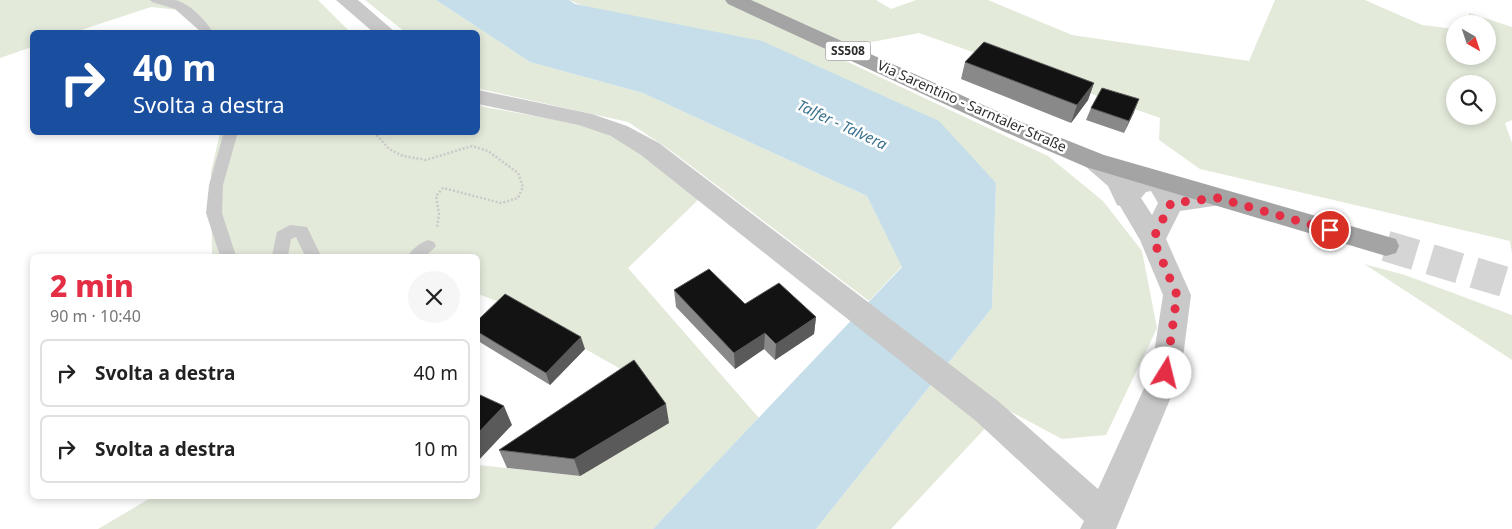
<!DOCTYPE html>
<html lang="it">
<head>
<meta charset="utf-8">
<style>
  :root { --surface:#fff; --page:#f6f6f6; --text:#222; --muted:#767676; --line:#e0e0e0; --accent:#e42e46 }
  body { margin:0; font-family:"Noto Sans",sans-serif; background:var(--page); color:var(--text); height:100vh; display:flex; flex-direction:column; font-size:19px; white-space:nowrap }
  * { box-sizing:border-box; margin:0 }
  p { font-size:16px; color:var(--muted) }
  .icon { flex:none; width:28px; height:28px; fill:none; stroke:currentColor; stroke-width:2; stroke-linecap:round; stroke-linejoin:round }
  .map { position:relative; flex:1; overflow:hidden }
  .sheet { position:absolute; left:30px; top:254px; width:450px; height:245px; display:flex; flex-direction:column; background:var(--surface); border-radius:8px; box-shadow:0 2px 8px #0003 }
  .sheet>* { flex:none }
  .top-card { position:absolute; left:30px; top:30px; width:450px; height:105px; border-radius:8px; box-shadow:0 2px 8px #0003; background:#1a4fa0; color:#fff; overflow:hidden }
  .needle { width:32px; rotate:141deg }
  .fabs { position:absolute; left:1446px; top:15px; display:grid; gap:10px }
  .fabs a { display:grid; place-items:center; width:50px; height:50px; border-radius:50%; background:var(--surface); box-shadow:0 2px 8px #0003; font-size:25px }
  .pin { position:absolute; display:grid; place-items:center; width:42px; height:42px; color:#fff; margin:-21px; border:2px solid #fff; border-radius:50%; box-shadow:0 1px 5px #0007 }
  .me { position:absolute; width:55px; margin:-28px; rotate:9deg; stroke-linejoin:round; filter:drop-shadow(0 0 4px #0008) }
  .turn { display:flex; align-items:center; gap:18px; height:105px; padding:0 20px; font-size:22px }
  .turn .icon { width:65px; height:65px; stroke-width:2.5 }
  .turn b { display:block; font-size:35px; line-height:42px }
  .round { display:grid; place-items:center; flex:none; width:52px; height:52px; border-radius:26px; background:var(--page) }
  .head { display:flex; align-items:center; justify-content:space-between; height:85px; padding:0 20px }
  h1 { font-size:30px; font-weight:800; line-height:38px; color:var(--accent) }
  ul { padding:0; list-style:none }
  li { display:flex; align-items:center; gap:15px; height:68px; margin:0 10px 8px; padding:0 10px; border:2px solid var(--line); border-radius:8px }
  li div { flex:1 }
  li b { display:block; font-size:19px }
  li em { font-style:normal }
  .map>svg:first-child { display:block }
  .green { fill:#e3eada; fill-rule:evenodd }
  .water { fill:#c5deea }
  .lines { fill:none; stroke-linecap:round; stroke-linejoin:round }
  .primary-tunnel { stroke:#d5d5d5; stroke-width:31; stroke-dasharray:31 15; stroke-linecap:butt }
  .path { stroke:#c9c9c9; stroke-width:2.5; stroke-dasharray:2 2; stroke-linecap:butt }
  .lane { fill:#c9c9c9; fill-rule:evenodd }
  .street { fill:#c9c9c9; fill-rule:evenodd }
  .primary { fill:#a4a4a4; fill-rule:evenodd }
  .wall { fill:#898989 }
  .shaded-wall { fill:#5a5a5a }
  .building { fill:#131313; stroke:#5a5a5a }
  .route { stroke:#e42e46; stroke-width:9; stroke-dasharray:0 16.2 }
  .labels { text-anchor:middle; stroke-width:5; stroke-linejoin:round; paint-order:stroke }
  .shield { fill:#fff; stroke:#6b6b6b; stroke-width:1 }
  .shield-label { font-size:12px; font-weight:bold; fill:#2c2c2c }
  .street-label { font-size:14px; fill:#2c2c2c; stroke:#fff }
  .water-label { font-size:15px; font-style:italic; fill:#3b728d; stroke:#fff }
</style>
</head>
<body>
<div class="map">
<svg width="1512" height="529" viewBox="0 0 1512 529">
  <rect width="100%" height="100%" fill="#fff"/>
  <path class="green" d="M 0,0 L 318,0 L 350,32 L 207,32 L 188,11 L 151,7 L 75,32 L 32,32 L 32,47 L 0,58 Z
    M 365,0 L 436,0 L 530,62 L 643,93 L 867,196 L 902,266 L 869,301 L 670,150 L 628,122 L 480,89 L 478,87 L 478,32 L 405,32 Z
    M 569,0 L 735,0 L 848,62 L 1048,156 L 1103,201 L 1142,251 L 1157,328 L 1106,435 L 1062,439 L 1004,408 L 891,529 L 816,529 L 992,308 L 996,183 Z
    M 750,0 L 876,0 L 891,9 L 916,0 L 988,0 L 1072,35 L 1249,61 L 1275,0 L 1365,0 L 1422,25 L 1455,29 L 1455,56 L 1488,56 L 1488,24 L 1468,24 L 1469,13 L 1512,27 L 1512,120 L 1505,123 L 1512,143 L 1512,253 L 1510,241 L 1200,169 L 1159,140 L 1160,118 L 919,33 L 872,42 L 858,51 ZM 1455,84 L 1488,84 L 1488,116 L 1455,116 Z
    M 478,104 L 484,107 L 581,124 L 621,140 L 700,198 L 628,268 L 759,418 L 653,529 L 98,529 L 154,496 L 478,496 L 478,465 L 580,476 L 638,379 L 510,306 L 478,294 L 478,256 L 212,256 L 211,172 L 220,133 L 478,132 Z
    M 1364,264 L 1405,275 L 1512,315 L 1512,360 Z"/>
  <path class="water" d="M 436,0 L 569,0 L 575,4 L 762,41 L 939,121 L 996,183 L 992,308 L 816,529 L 653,529 L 902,267 L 867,196 L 643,93 L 530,62 Z"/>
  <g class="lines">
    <path class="primary-tunnel" d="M 1386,246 L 1512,284"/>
    <path class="path" d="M 374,132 L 389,149 L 403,156 L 426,160 L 472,146 L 488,151 L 518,173 L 523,187 L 518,198 L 501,203 L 443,188 L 436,196 L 439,214 L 437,228"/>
    <path class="lane" d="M 150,0 C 158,0 166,0 174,0 C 189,2 205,20 213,32 L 201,32 L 175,9 L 152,2 Z
      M 224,132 L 238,132 L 223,185 L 222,213 L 236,256 L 220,256 L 206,213 L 209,185 Z
      M 290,225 L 307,227 L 321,256 L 305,256 L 296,237 L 291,239 L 288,256 L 272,256 L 277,232 Z
      M 428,240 L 434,242 L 436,246 L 426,256 L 408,256 C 412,249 420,243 428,240 Z"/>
    <path class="street" d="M 336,0 L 358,0 L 395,32 L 373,32 Z
      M 478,90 L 592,114 L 627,126 L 659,143 L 998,401 L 1098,489 L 1151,373 L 1163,295 L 1140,240 L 1120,206 L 1117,205 L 1108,186 L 1086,167 L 1083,161 L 1086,155 C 1103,150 1120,165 1129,179 L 1157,171 L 1166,174 L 1178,193 L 1218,189 L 1227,192 L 1231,198 L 1227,204 L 1180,211 L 1166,239 L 1191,295 L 1181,373 L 1116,529 L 1080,529 L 1084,521 L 976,421 L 641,155 L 611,136 L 579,125 L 478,104 ZM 1151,191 L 1158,203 L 1152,215 L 1141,198 L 1146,192 Z"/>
    <path class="primary" d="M 725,0 L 751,0 L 1021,122 L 1104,155 L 1396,239 L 1399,246 L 1396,253 L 1386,256 L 1086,167 L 1005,132 L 728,4 Z"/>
  </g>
  <path class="wall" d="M 965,62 L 1094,83 L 1088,100 L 1071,123 L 961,79 Z
    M 1091,108 L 1134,112 L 1124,133 L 1086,120 Z
    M 674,290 L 745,304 L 816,317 L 814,334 L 775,360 L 764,349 L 735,369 L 676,307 Z
    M 478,320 L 585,349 L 550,385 L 478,341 Z
    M 669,423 L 580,476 L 507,468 L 499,450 Z"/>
  <path class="shaded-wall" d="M 1094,83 L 1088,100 L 1071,123 L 1077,105 Z
    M 1139,99 L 1134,112 L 1124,133 L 1129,121 Z
    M 816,317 L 814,334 L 775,360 L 776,344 Z
    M 765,333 L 764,349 L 735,369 L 734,353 Z
    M 581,337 L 585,349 L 550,385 L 546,373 Z
    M 666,404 L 669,423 L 580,476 L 574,459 Z
    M 504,406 L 512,425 L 478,461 L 478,433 Z"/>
  <path class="building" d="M 984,42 L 1094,83 L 1077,105 L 965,62 Z
    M 1102,88 L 1139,99 L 1129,121 L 1091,108 Z
    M 709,269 L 745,304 L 779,283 L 816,317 L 776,344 L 765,333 L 734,353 L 674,290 Z
    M 505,294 L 581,337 L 546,373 L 478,332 L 478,320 Z
    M 634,360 L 666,404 L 574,459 L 499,450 Z
    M 478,394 L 504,406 L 478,433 Z"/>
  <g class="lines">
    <path class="route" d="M 1166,373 L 1177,295 L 1153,239 L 1171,203 L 1218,198 L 1330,230"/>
  </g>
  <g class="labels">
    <rect class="shield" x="825.5" y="41.5" width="45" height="19" rx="4"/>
    <g class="shield-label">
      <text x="848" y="55">SS508</text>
    </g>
    <g class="street-label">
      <text transform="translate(972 106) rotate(24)" y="5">Via Sarentino - Sarntaler Straße</text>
    </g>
    <g class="water-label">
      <text transform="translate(842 125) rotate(25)" y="5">Talfer - Talvera</text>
    </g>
  </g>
</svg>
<div class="fabs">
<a><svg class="needle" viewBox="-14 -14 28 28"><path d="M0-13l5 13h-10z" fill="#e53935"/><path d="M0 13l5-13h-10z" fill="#767676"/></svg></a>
<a><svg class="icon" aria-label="search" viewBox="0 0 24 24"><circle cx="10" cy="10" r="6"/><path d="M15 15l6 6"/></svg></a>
</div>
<div class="pin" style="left:1330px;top:230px;background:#d93025"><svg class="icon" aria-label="arrive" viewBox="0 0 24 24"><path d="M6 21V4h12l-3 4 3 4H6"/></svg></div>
<svg class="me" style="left:1166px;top:373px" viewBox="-20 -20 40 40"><circle r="19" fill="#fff"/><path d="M0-13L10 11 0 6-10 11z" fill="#e42e46"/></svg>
<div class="top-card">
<div class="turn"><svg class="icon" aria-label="right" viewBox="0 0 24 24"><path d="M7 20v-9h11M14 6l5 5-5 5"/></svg><div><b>40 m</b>Svolta a destra</div></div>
</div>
<section class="sheet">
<div class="head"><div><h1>2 min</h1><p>90 m · 10:40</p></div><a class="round"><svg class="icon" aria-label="close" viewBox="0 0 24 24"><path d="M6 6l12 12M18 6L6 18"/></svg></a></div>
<ul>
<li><svg class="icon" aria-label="right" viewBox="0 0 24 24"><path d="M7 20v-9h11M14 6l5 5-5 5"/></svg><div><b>Svolta a destra</b></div><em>40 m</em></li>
<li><svg class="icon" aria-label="right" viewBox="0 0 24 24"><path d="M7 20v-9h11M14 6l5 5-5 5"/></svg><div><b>Svolta a destra</b></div><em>10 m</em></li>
</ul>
</section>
</div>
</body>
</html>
